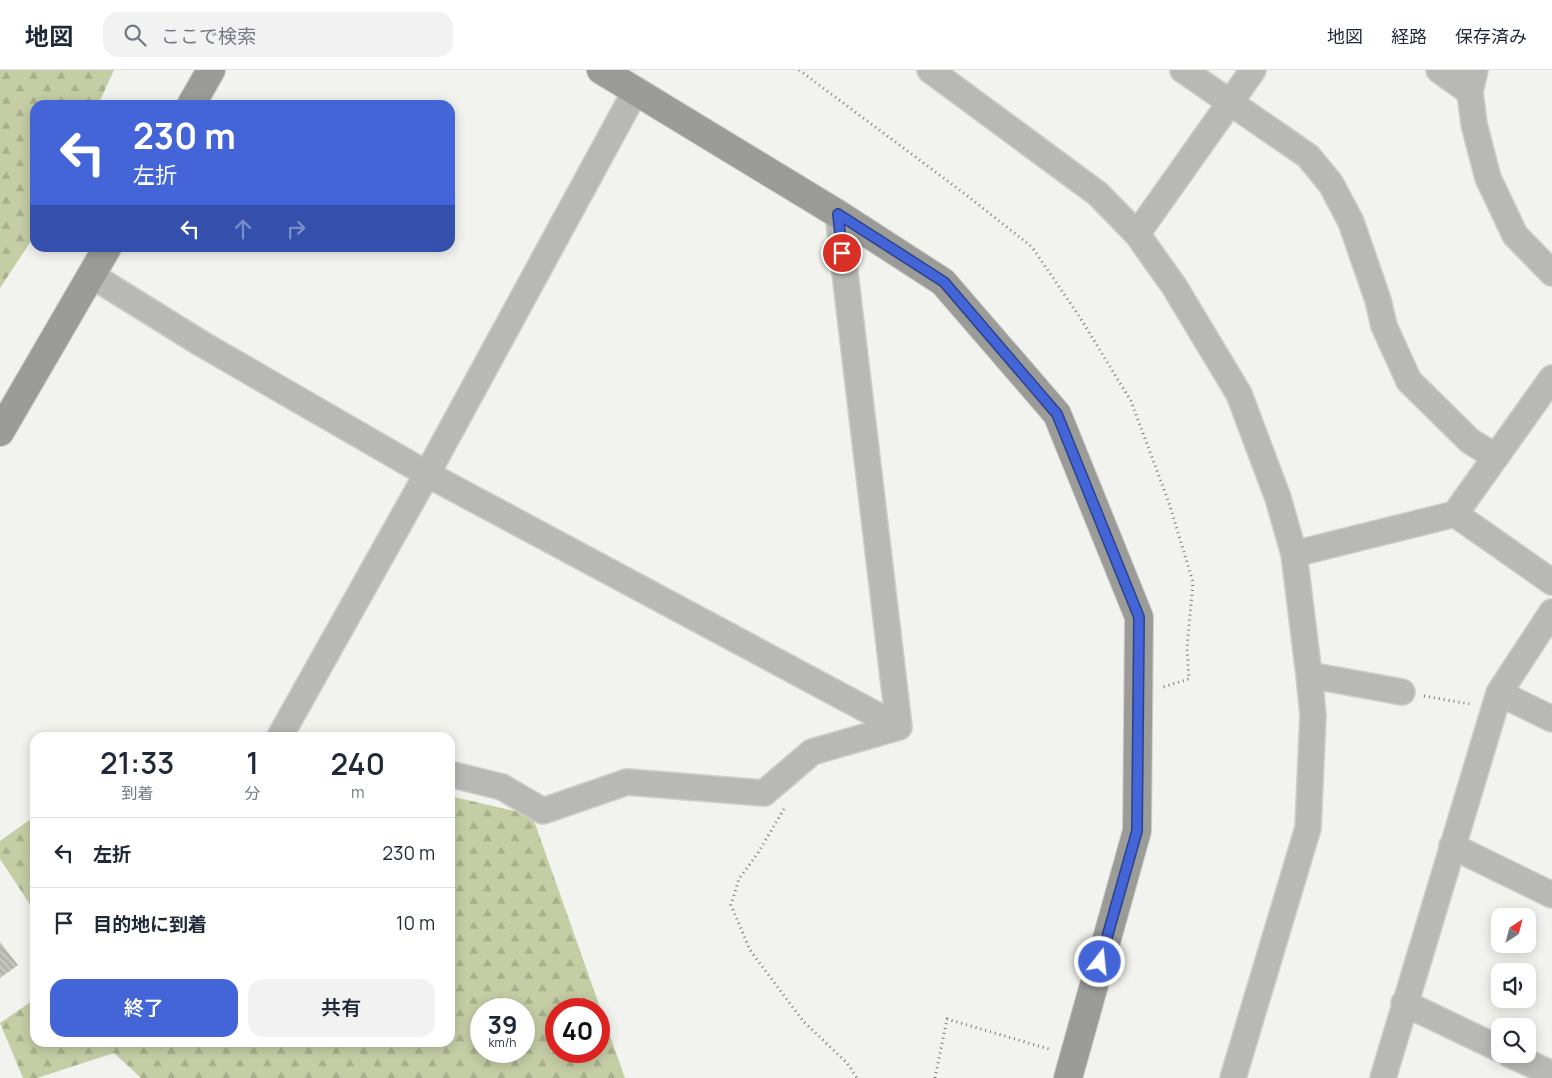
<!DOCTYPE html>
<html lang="ja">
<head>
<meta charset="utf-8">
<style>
  :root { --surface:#fff; --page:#f2f2f3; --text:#1f2937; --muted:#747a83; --line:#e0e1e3; --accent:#4365d8 }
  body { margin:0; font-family:Manrope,"Noto Sans JP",sans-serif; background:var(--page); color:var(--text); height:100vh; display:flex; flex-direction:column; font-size:19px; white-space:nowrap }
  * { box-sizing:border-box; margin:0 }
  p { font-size:16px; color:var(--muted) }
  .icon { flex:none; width:28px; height:28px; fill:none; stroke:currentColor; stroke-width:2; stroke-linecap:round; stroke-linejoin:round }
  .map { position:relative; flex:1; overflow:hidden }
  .drawer { position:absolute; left:30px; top:662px; width:425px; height:315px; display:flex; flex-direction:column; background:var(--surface); border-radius:15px; box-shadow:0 2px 12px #0003 }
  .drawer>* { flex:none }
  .top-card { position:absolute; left:30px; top:30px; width:425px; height:152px; border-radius:15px; box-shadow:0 2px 12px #0003; background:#4365d8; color:#fff; overflow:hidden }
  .needle { width:32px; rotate:36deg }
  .buttons { position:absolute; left:1491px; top:838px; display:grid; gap:10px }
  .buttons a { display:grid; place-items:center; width:45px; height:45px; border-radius:10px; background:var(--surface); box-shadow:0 2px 12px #0003; font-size:25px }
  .speed { position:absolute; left:470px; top:928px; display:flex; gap:10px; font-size:25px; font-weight:700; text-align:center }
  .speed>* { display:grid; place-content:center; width:65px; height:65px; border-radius:50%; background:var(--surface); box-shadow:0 2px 12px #0003; line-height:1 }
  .speed small { font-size:12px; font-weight:400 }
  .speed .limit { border:8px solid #d22; background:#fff; color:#111 }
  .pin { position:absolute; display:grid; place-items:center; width:42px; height:42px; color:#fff; margin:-21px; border:2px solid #fff; border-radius:50%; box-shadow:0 1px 5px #0007 }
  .me { position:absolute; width:55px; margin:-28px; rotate:16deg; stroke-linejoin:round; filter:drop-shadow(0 0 4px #0008) }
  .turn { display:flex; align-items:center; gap:18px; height:105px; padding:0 20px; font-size:22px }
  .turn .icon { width:65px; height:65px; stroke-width:2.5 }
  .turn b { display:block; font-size:35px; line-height:42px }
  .lanes { display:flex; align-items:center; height:48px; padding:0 20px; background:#0003; justify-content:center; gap:25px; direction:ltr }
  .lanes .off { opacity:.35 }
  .eta { display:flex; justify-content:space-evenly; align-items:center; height:85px; text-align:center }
  .eta b { font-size:30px; font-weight:600; line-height:35px }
  .button { display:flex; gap:10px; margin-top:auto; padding:10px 20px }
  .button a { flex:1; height:58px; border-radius:15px; background:var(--accent); color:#fff; font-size:20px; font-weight:600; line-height:58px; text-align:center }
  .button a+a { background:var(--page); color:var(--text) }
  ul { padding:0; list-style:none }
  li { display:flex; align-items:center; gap:15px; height:70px; padding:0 20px; border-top:1px solid var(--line) }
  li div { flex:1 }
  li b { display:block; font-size:19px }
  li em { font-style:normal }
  header { display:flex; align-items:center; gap:30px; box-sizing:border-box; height:70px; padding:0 25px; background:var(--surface); border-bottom:1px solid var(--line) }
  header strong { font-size:24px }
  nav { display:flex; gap:28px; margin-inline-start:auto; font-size:18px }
  .search { width:350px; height:45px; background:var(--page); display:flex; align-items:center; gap:12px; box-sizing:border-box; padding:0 18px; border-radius:15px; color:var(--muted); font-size:19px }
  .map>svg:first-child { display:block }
  .forest { fill:url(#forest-firs); fill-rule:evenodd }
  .building { fill:url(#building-back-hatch) }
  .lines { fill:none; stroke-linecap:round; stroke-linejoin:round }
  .street-casing { stroke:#cececa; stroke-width:28 }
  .secondary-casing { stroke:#cececa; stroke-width:30 }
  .path { stroke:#7a7a77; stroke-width:3; stroke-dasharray:1 4; stroke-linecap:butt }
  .street { stroke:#b8b8b6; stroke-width:25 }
  .secondary { stroke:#9b9c98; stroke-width:28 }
  .route-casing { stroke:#2c428c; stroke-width:12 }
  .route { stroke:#4365d8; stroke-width:9 }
</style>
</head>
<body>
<header>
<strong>地図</strong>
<div class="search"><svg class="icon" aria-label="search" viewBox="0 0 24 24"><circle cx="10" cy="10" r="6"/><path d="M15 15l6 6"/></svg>ここで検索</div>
<nav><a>地図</a><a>経路</a><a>保存済み</a></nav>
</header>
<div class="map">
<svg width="1552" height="1008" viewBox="0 0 1552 1008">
  <defs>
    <pattern id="forest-firs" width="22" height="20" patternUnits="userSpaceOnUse" patternTransform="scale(1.25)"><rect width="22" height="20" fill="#c5cda5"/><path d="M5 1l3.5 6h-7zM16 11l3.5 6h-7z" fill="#a8af8d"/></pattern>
    <pattern id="building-back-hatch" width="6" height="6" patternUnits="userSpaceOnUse" patternTransform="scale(1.25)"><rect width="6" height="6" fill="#c2c3bd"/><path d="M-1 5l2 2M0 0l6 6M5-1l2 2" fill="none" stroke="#a6a6a1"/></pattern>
  </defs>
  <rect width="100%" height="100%" fill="#f2f3ee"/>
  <path class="forest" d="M 0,0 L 114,0 L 98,35 L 35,35 L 35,165 L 0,218 Z
    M 450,726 L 532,745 L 625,1008 L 141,1008 L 114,983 L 37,1008 L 23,1008 L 0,953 L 35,929 L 35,972 L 450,972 ZM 481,939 L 524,939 L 524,981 L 481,981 ZM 556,939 L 599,939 L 599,981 L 556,981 Z
    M 35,746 L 35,842 L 0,789 L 0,771 Z"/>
  <path class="building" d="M 0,872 L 18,895 L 0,908 Z"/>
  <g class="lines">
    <g class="street-casing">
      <path id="street" d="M 930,0 L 1098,124 L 1137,164 L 1174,216 L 1239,324 L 1278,428 L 1294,484 L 1309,605 L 1313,645 L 1308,758 L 1233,1008
        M 1183,0 L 1308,86 L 1331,114 L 1351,152 L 1378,230 L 1384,256 L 1409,311 L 1470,371 L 1496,387
        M 1439,0 L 1470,22
        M 1475,0 L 1470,22 L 1474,54 L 1488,108 L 1515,165 L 1552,203
        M 838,144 L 899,657
        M 1137,164 L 1253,0
        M 91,205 L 202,274 L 427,404 L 899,657
        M 1455,444 L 1552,512
        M 1294,484 L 1455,444 L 1552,308
        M 1309,605 L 1402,622
        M 1499,623 L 1552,649
        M 279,668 L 427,404 L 636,20
        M 450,704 L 502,717 L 543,741 L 627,712 L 764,723 L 812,682 L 899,657
        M 1452,776 L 1552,825
        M 1404,933 L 1500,979
        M 1509,984 L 1552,1004
        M 1383,1008 L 1499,623 L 1552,542"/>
    </g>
    <g class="secondary-casing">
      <path id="secondary" d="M 601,0 L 838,144 L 943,212 L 1057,344 L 1139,547 L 1137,761 L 1068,1008
        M 191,35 L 211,0
        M 0,362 L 107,178"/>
    </g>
    <path class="path" d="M 799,0 L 965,124 L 1032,177 L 1079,246 L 1131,331 L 1169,433 L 1193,512 L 1187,578 L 1189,609 L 1163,617
      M 1424,626 L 1470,634
      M 784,739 L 758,783 L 739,809 L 731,835 L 750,880 L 803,951 L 847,993 L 857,1008
      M 935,1008 L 947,949 L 1049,979"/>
    <use href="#street" class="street"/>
    <use href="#secondary" class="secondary"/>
  </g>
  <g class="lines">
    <g class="route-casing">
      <path id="route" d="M 842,183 L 838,144 L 944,212 L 1057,344 L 1139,547 L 1137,761 L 1100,892"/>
    </g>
    <use href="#route" class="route"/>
  </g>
</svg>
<div class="buttons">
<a><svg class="needle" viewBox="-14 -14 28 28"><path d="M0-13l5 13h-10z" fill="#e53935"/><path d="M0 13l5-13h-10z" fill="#747a83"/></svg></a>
<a><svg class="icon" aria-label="sound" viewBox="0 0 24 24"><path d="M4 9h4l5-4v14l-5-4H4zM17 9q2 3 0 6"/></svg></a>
<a><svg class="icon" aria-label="search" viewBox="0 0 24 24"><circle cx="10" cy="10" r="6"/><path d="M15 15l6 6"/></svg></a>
</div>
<div class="speed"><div>39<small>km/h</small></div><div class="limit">40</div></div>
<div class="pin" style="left:842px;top:183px;background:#d93025"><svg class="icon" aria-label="arrive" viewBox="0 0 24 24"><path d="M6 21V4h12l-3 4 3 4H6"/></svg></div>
<svg class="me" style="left:1100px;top:892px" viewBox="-20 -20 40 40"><circle r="17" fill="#4365d8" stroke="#fff" stroke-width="3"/><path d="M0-11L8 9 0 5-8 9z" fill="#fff"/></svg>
<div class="top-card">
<div class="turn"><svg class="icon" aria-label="left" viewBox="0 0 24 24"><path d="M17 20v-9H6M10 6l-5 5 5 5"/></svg><div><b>230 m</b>左折</div></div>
<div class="lanes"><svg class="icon" aria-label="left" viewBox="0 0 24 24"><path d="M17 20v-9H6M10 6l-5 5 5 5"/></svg><svg class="icon off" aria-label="ahead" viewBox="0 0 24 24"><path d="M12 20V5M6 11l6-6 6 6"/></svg><svg class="icon off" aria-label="right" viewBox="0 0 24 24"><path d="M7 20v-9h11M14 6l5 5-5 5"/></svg></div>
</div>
<section class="drawer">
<div class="eta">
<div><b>21:33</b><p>到着</p></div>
<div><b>1</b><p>分</p></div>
<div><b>240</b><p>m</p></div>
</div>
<ul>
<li><svg class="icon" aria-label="left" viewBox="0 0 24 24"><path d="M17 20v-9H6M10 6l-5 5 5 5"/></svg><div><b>左折</b></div><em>230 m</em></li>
<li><svg class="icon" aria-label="arrive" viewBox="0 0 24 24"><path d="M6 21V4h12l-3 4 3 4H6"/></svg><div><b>目的地に到着</b></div><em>10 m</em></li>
</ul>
<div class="button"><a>終了</a><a>共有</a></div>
</section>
</div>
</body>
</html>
